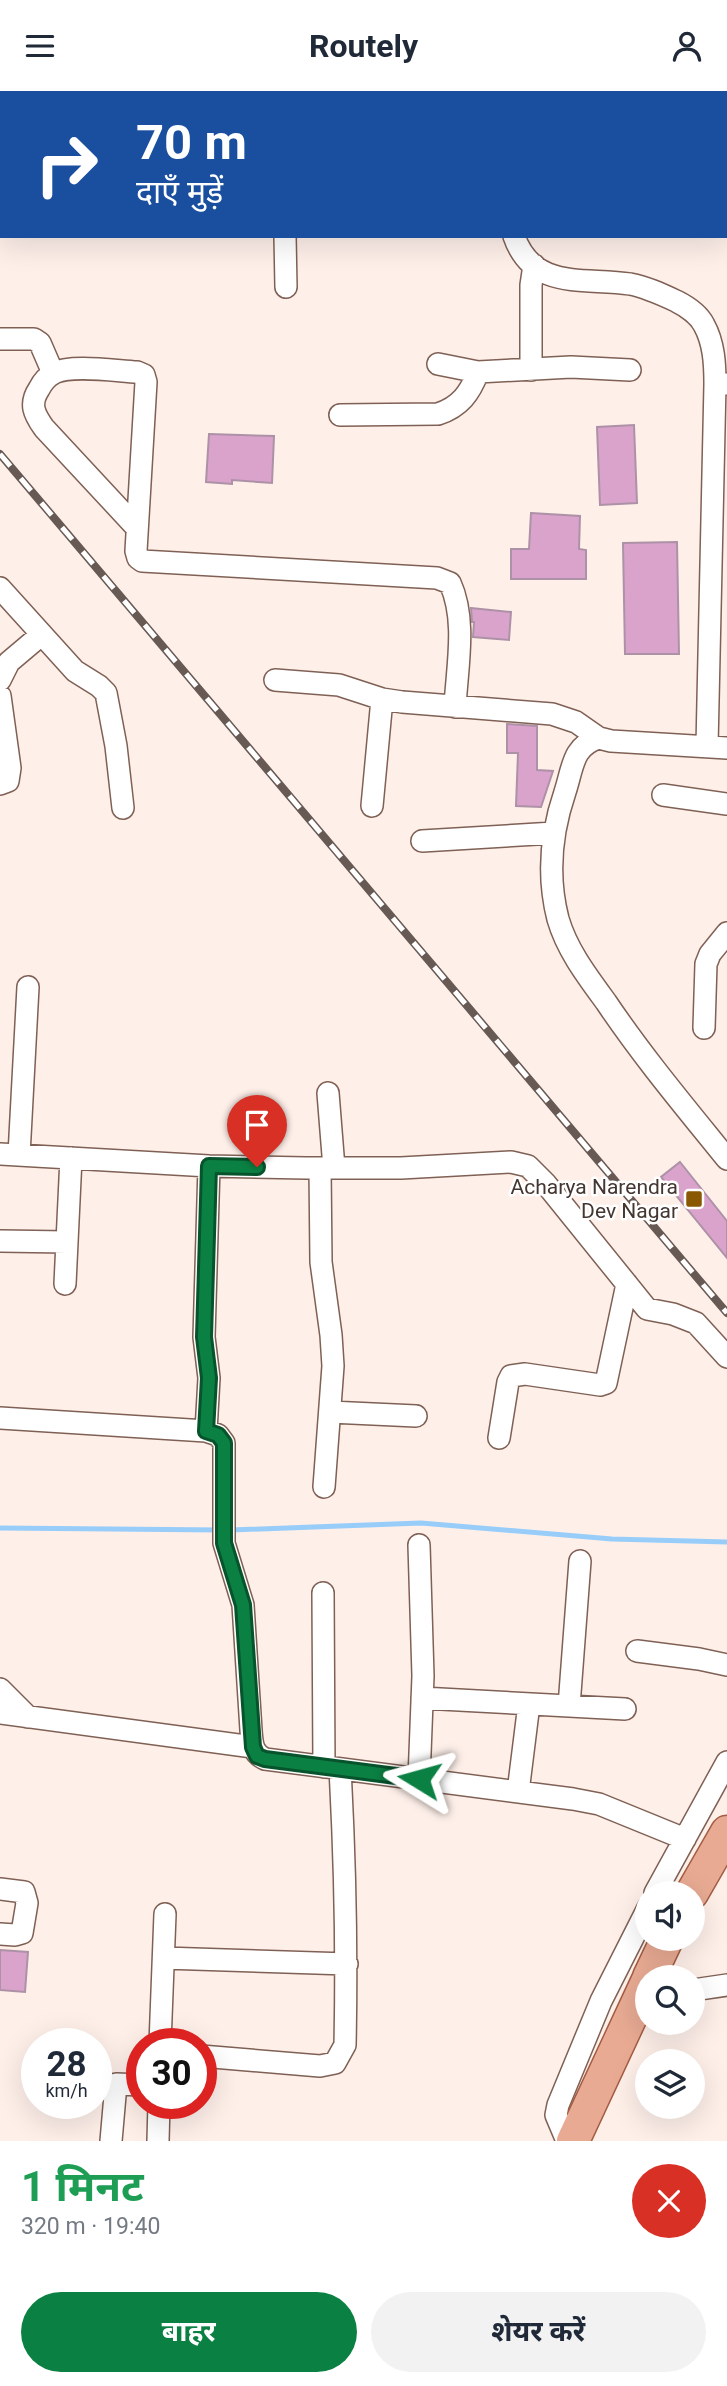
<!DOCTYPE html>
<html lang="hi">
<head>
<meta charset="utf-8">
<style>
  :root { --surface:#fff; --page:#f2f2f3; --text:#1f2937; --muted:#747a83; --accent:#0b8043 }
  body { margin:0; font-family:Roboto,"Noto Sans Devanagari",sans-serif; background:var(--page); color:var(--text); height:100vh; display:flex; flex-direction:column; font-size:26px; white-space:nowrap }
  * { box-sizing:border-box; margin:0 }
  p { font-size:23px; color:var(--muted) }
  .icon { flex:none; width:38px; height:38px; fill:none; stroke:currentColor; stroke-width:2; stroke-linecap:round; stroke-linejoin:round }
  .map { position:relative; height:2050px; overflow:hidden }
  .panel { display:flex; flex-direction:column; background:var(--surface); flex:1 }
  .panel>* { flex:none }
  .hud { position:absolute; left:0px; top:0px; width:728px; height:147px; box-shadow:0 7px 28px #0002; background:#1a4fa0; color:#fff; overflow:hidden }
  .controls { position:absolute; left:635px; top:1790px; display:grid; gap:14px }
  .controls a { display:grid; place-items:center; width:70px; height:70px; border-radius:50%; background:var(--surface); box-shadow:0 7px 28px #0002; font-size:35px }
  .speed { position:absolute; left:21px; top:1937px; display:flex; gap:14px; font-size:35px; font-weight:700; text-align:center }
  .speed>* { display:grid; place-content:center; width:91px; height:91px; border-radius:50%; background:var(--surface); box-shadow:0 7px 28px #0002; line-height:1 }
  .speed small { font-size:18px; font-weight:400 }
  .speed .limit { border:10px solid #d22; background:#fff; color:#111 }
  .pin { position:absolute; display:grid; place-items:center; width:60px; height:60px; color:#fff; margin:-72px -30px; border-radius:50% 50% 50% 0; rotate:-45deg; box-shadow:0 0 7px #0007 }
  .pin .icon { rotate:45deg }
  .me { position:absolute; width:77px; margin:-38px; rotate:278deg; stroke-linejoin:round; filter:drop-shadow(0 0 5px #0008) }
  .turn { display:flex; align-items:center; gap:24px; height:147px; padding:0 21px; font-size:32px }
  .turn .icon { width:91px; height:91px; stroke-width:2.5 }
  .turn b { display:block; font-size:49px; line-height:60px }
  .round { display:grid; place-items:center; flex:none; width:74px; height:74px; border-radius:37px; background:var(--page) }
  .head { display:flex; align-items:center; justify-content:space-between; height:119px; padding:0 21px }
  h1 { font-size:42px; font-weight:700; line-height:52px; color:#1e9e55 }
  .primary-button { display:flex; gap:14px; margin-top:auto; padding:14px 21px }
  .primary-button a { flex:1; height:80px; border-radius:42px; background:var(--accent); color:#fff; font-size:28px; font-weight:700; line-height:80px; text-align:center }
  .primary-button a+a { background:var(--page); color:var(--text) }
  header { display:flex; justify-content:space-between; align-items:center; height:91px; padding:0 21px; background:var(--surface); font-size:32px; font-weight:700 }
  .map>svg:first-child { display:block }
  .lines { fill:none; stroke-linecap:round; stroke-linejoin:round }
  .stream { stroke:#98cdfa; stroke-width:5 }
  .building { fill:#daa3cc; stroke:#ad91a6; stroke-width:2 }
  .minor-casing { stroke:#7f6054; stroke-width:24 }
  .primary-casing { stroke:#a45c42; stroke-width:35 }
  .minor { stroke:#fff; stroke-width:21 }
  .primary { stroke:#e8aa93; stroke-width:32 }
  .rail-casing { stroke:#675954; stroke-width:8 }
  .rail { stroke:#fff; stroke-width:5; stroke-dasharray:16; stroke-linecap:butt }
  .route-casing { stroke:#07532c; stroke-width:18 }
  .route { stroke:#0b8043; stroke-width:12 }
  .poi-dot { fill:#8a5702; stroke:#fff; stroke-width:2.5 }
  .labels { text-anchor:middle; stroke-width:5; stroke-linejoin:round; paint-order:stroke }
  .poi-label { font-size:21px; fill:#443631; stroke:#fff; text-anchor:end }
</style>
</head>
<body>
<header><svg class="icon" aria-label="menu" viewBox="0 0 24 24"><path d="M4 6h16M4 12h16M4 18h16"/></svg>Routely<svg class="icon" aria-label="person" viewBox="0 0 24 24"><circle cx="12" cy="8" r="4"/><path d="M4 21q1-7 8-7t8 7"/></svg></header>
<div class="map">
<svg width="727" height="2050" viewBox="0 0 727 2050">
  <rect width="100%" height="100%" fill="#feefe9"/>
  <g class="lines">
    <path class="stream" d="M 0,1437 L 221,1439
      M 231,1439 L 421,1432 L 612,1448 L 727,1451"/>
  </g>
  <path class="building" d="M 634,334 L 637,412 L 600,414 L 597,336 Z
    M 209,343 L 274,345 L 272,392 L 232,389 L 232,393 L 206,391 Z
    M 531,422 L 580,425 L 579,458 L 586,459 L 586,488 L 511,488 L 511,458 L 529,458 Z
    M 677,451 L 679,563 L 625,563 L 623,452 Z
    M 471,517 L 511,521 L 509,549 L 473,546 L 474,531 L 472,531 Z
    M 507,633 L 537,635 L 537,679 L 553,680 L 541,716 L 516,715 L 518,662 L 507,662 Z
    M 680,1071 L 727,1130 L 727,1167 L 661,1086 Z
    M 0,1859 L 28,1861 L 25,1901 L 0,1899 Z"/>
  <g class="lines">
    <g class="minor-casing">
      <path id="minor" d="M 267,0 L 267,2
        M 466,0 L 467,2
        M 446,2 L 448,0
        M 285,145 L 286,196
        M 514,145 C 533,200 584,186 630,193 C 646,196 661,203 676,210 C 686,215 699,224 704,234 C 714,252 715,273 715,293 L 727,293
        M 0,248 L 34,248 L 40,252 L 53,282
        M 438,273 L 478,281 L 571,276 L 630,279
        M 531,279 L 531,194 L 534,174
        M 340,324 L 438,323 C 460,316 470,302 478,281
        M 137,437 L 44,337 C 34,323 29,313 39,298 C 42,292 48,285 54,282 C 71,273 116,280 137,281 L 144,284 L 146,291 L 136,460 L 138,467 L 142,470 L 437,487 L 450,492 C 467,529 457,576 455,616
        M 0,497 L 75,580 L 99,595 L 106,602 L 116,655 L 123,717
        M 0,589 L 9,571 L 41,544
        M 275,589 L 339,594 L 382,608 L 402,611 L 552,623 L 576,631 L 599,647 L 611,650 L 727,657
        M 0,605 L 10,677 L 8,690 L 0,693
        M 599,647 C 572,655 573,677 565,701 C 551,742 547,785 558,828 C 567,859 587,885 606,911 C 643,966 685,1016 727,1068
        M 707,655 L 715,293
        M 663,704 L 727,713
        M 372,715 L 382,608
        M 422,750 L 554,742
        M 704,937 L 706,873 L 710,863 L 727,842
        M 328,1002 L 334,1077
        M 0,1063 L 209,1075 L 306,1077 L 401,1077 L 511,1071 L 528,1075 L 546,1093 L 647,1218 L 673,1223 L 696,1232 L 727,1266
        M 19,1064 L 28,896
        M 320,1077 L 321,1171 L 331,1244 L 333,1275 L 324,1396
        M 0,1150 L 67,1151
        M 65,1193 L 71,1067
        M 330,1321 L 416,1325
        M 0,1327 L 206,1340 L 218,1344 L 224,1352 L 224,1452 L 243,1514 L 251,1639 C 252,1652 252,1662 265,1668 L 573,1708 L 599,1713 L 685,1748
        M 206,1340 L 209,1287 L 204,1246 L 209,1075
        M 499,1347 L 508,1291 L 511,1285 L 525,1283 L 600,1294 L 606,1292 L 627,1193
        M 419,1454 L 423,1585 L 419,1688
        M 323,1502 L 324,1676
        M 637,1560 L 699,1568 L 727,1574
        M 0,1598 L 28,1626
        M 422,1607 L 625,1618
        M 569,1615 L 580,1470
        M 0,1622 L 253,1656
        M 518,1701 L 529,1613
        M 0,1798 L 24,1801 L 27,1812 L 22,1842 L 15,1844 L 0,1843
        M 655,1802 L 727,1671
        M 164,1867 L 347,1873
        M 693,1899 L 727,1894
        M 160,1953 L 165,1823
        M 201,1965 L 320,1975 L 335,1972 L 345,1954 C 347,1862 345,1770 340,1678
        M 111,2050 L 116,1993 L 142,1994
        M 158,2050 L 159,2012
        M 567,2050 L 556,2024 L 558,2014 L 601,1910 L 648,1817"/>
    </g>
    <g class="primary-casing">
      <path id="primary" d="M 692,1802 L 727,1741
        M 649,1886 L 667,1848
        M 573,2050 L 648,1889"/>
    </g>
    <use href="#minor" class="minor"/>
    <use href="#primary" class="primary"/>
    <g class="rail-casing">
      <path id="rail" d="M 0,363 L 727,1222"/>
    </g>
    <use href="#rail" class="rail"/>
  </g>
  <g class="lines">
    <g class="route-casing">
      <path id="route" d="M 257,1076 L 209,1075 L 204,1246 L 209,1287 L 206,1340 L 218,1344 L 224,1352 L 224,1452 L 243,1514 L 253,1656 L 257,1665 L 265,1668 L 419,1688"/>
    </g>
    <use href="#route" class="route"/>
  </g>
  <rect class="poi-dot" x="685" y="1099" width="18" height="18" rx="3.5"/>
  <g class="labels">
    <g class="poi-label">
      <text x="678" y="1103">Acharya Narendra<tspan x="678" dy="24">Dev Nagar</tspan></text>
    </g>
  </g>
</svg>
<div class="controls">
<a><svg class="icon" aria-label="sound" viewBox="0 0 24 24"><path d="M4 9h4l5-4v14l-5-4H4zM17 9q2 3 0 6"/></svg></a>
<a><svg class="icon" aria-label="search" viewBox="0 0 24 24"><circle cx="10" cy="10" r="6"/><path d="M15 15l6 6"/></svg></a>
<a><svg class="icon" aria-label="layers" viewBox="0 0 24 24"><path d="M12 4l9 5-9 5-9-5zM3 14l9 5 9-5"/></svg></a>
</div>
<div class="speed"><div>28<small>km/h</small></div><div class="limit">30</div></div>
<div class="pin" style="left:257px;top:1076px;background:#d93025"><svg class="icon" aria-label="arrive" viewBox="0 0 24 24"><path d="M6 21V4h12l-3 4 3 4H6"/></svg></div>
<svg class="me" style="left:419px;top:1688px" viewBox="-20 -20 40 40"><path d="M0-17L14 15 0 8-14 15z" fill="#0b8043" stroke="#fff" stroke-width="4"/></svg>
<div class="hud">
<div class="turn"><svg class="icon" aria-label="right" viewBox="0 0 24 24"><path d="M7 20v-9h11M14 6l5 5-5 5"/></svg><div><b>70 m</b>दाएँ मुड़ें</div></div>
</div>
</div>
<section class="panel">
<div class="head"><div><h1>1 मिनट</h1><p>320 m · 19:40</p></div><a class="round" style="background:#d93025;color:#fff"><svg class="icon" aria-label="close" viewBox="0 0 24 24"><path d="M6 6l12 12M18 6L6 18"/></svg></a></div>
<div class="primary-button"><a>बाहर</a><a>शेयर करें</a></div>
</section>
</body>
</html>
